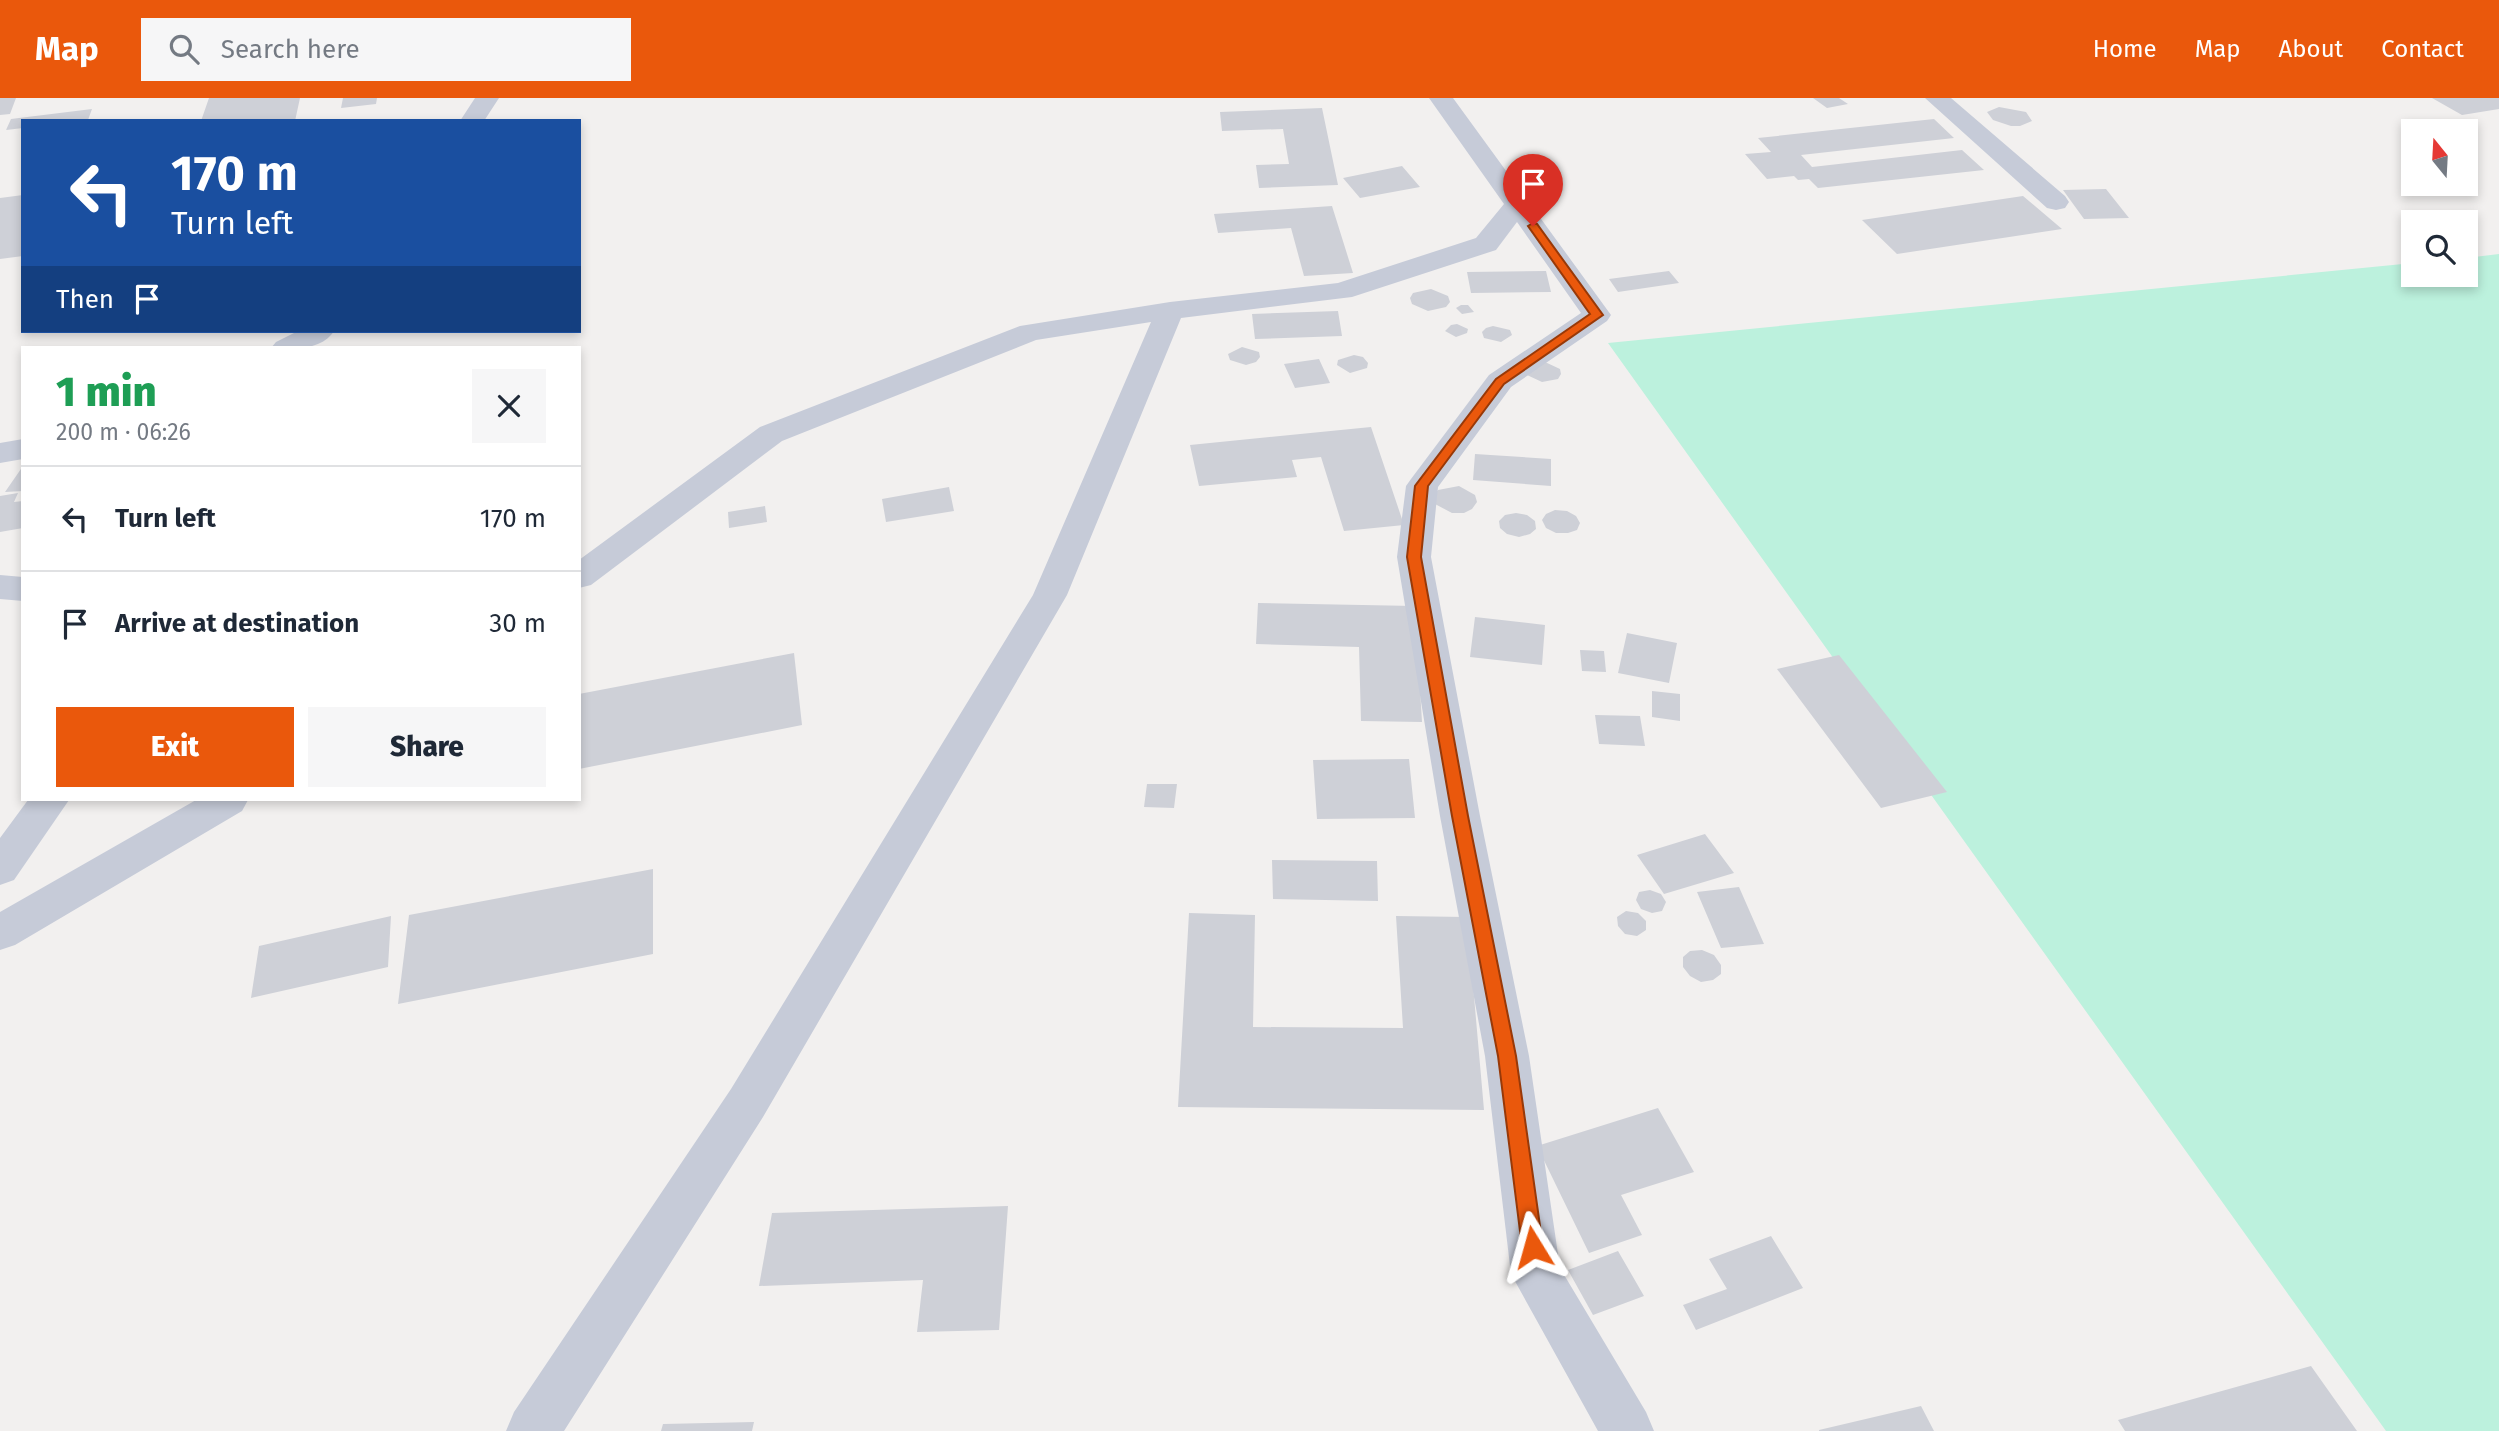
<!DOCTYPE html>
<html lang="en">
<head>
<meta charset="utf-8">
<style>
  :root { --surface:#fff; --page:#f6f6f7; --text:#1f2937; --muted:#747a83; --line:#e0e1e3; --accent:#ea580c }
  body { margin:0; font-family:"Fira Sans",sans-serif; background:var(--page); color:var(--text); height:100vh; display:flex; flex-direction:column; font-size:26px; white-space:nowrap }
  * { box-sizing:border-box; margin:0 }
  p { font-size:23px; color:var(--muted) }
  .icon { flex:none; width:38px; height:38px; fill:none; stroke:currentColor; stroke-width:2; stroke-linecap:round; stroke-linejoin:round }
  .map { position:relative; flex:1; overflow:hidden }
  .side { position:absolute; left:21px; top:248px; width:560px; height:455px; display:flex; flex-direction:column; background:var(--surface); border-radius:0px; box-shadow:0 4px 10px #0003 }
  .side>* { flex:none }
  .banner { position:absolute; left:21px; top:21px; width:560px; height:214px; border-radius:0px; box-shadow:0 4px 10px #0003; background:#1a4fa0; color:#fff; overflow:hidden }
  .needle { width:46px; rotate:342deg }
  .buttons { position:absolute; left:2401px; top:21px; display:grid; gap:14px }
  .buttons a { display:grid; place-items:center; width:77px; height:77px; border-radius:0px; background:var(--surface); box-shadow:0 4px 10px #0003; font-size:35px }
  .pin { position:absolute; display:grid; place-items:center; width:60px; height:60px; color:#fff; margin:-72px -30px; border-radius:50% 50% 50% 0; rotate:-45deg; box-shadow:0 0 7px #0007 }
  .pin .icon { rotate:45deg }
  .me { position:absolute; width:77px; margin:-38px; rotate:352deg; stroke-linejoin:round; filter:drop-shadow(0 0 5px #0008) }
  .turn { display:flex; align-items:center; gap:24px; height:147px; padding:0 35px; font-size:32px }
  .turn .icon { width:91px; height:91px; stroke-width:2.5 }
  .turn b { display:block; font-size:49px; line-height:60px }
  .then { display:flex; align-items:center; height:66px; padding:0 35px; background:#0003; gap:14px; font-size:26px }
  .round { display:grid; place-items:center; flex:none; width:74px; height:74px; border-radius:0px; background:var(--page) }
  .headline { display:flex; align-items:center; justify-content:space-between; height:119px; padding:0 35px }
  h1 { font-size:42px; font-weight:800; line-height:52px; color:#1e9e55 }
  .action { display:flex; gap:14px; margin-top:auto; padding:14px 35px }
  .action a { flex:1; height:80px; border-radius:0px; background:var(--accent); color:#fff; font-size:28px; font-weight:800; line-height:80px; text-align:center }
  .action a+a { background:var(--page); color:var(--text) }
  ul { padding:0; list-style:none }
  li { display:flex; align-items:center; gap:21px; height:105px; padding:0 35px; border-top:2px solid var(--line) }
  li div { flex:1 }
  li b { display:block; font-size:26px }
  li em { font-style:normal }
  header { display:flex; align-items:center; gap:42px; box-sizing:border-box; height:98px; padding:0 35px; background:var(--accent); color:#fff }
  header strong { font-size:33px }
  nav { display:flex; gap:38px; margin-inline-start:auto; font-size:24px }
  .search { width:490px; height:63px; background:var(--page); display:flex; align-items:center; gap:18px; box-sizing:border-box; padding:0 24px; border-radius:0px; color:var(--muted); font-size:26px }
  .map>svg:first-child { display:block }
  .green { fill:#bcf1dd }
  .building { fill:#ced0d7 }
  .lines { fill:none; stroke-linecap:round; stroke-linejoin:round }
  .minor { fill:#c6cbd8; fill-rule:evenodd }
  .route { fill:#ea580c; stroke:#983908; stroke-width:2 }
</style>
</head>
<body>
<header>
<strong>Map</strong>
<div class="search"><svg class="icon" aria-label="search" viewBox="0 0 24 24"><circle cx="10" cy="10" r="6"/><path d="M15 15l6 6"/></svg>Search here</div>
<nav><a>Home</a><a>Map</a><a>About</a><a>Contact</a></nav>
</header>
<div class="map">
<svg width="2499" height="1333" viewBox="0 0 2499 1333">
  <rect width="100%" height="100%" fill="#f2f0ef"/>
  <path class="green" d="M 2499,156 L 2499,1333 L 2386,1333 L 1608,245 L 2413,165 L 2413,177 L 2466,177 L 2466,160 Z"/>
  <path class="building" d="M 0,0 L 16,0 L 10,16 L 0,17 Z
    M 209,0 L 300,0 L 295,23 L 201,23 Z
    M 343,0 L 377,0 L 376,6 L 341,10 Z
    M 1813,0 L 1839,0 L 1848,6 L 1827,10 Z
    M 2432,0 L 2499,0 L 2499,11 L 2462,17 Z
    M 1999,9 L 2026,14 L 2032,23 L 2020,28 L 2011,28 L 1993,22 L 1987,14 Z
    M 1322,10 L 1338,87 L 1259,90 L 1256,67 L 1289,66 L 1283,31 L 1222,33 L 1220,14 Z
    M 92,11 L 88,22 L 23,23 L 23,30 L 6,32 L 11,21 Z
    M 1934,21 L 1954,40 L 1801,57 L 1812,69 L 1962,52 L 1984,72 L 1818,90 L 1809,81 L 1798,82 L 1794,78 L 1767,81 L 1745,56 L 1771,54 L 1758,40 Z
    M 1402,68 L 1420,89 L 1360,100 L 1343,80 Z
    M 2106,91 L 2129,120 L 2084,121 L 2063,92 Z
    M 23,97 L 23,158 L 0,161 L 0,100 Z
    M 2023,98 L 2062,131 L 1897,156 L 1862,122 Z
    M 1332,108 L 1353,175 L 1304,178 L 1291,130 L 1218,135 L 1214,116 Z
    M 1546,173 L 1551,194 L 1471,195 L 1467,174 Z
    M 1669,173 L 1679,185 L 1618,194 L 1609,181 Z
    M 1431,191 L 1448,198 L 1450,204 L 1446,209 L 1428,213 L 1412,206 L 1410,200 L 1413,195 Z
    M 1461,207 L 1468,207 L 1474,214 L 1462,216 L 1456,210 Z
    M 1338,213 L 1342,238 L 1255,241 L 1252,216 Z
    M 1457,226 L 1468,231 L 1467,235 L 1456,239 L 1445,233 L 1451,227 Z
    M 1493,228 L 1510,232 L 1512,237 L 1501,244 L 1484,240 L 1482,234 L 1486,230 Z
    M 1242,249 L 1259,254 L 1260,259 L 1256,264 L 1246,267 L 1230,262 L 1228,256 Z
    M 1354,257 L 1363,259 L 1368,265 L 1367,270 L 1350,275 L 1337,267 L 1338,262 Z
    M 1319,261 L 1330,285 L 1295,290 L 1284,266 Z
    M 1545,264 L 1560,271 L 1561,276 L 1558,281 L 1542,284 L 1527,277 Z
    M 1371,329 L 1404,427 L 1344,433 L 1321,359 L 1292,362 L 1297,379 L 1199,388 L 1190,347 Z
    M 1475,356 L 1551,361 L 1551,388 L 1473,382 Z
    M 23,368 L 23,393 L 5,394 Z
    M 1459,388 L 1475,397 L 1477,404 L 1472,411 L 1464,415 L 1452,415 L 1435,406 L 1433,398 L 1438,392 Z
    M 949,389 L 954,413 L 886,424 L 882,401 Z
    M 18,395 L 14,404 L 23,403 L 23,430 L 0,434 L 0,398 Z
    M 765,408 L 767,424 L 729,430 L 728,414 Z
    M 1555,412 L 1567,413 L 1576,418 L 1580,425 L 1577,432 L 1568,435 L 1556,435 L 1546,430 L 1542,422 L 1546,416 Z
    M 1516,415 L 1527,417 L 1535,423 L 1536,431 L 1530,436 L 1519,439 L 1507,436 L 1500,430 L 1499,423 L 1505,417 Z
    M 1258,505 L 1415,508 L 1422,624 L 1361,623 L 1359,549 L 1256,546 Z
    M 1475,519 L 1545,527 L 1542,567 L 1470,559 Z
    M 1627,535 L 1677,545 L 1669,585 L 1618,575 Z
    M 1580,552 L 1604,553 L 1606,574 L 1582,573 Z
    M 794,555 L 802,627 L 579,671 L 579,596 Z
    M 1839,557 L 1947,694 L 1881,710 L 1777,571 Z
    M 1652,593 L 1680,596 L 1680,623 L 1652,619 Z
    M 1595,617 L 1640,618 L 1645,648 L 1599,646 Z
    M 1409,661 L 1415,720 L 1317,721 L 1313,662 Z
    M 1147,686 L 1177,686 L 1174,710 L 1144,709 Z
    M 1705,736 L 1734,775 L 1664,796 L 1637,757 Z
    M 1272,762 L 1377,763 L 1378,803 L 1273,801 Z
    M 653,771 L 653,856 L 398,906 L 409,817 Z
    M 1739,789 L 1764,846 L 1721,850 L 1697,794 Z
    M 1650,792 L 1661,796 L 1666,804 L 1662,813 L 1652,815 L 1641,811 L 1636,802 L 1639,794 Z
    M 1626,813 L 1638,815 L 1646,823 L 1646,832 L 1637,838 L 1625,836 L 1618,828 L 1617,819 Z
    M 1189,815 L 1255,817 L 1253,929 L 1403,930 L 1396,818 L 1467,819 L 1484,1012 L 1178,1009 Z
    M 391,818 L 388,869 L 251,900 L 259,848 Z
    M 1702,852 L 1714,857 L 1721,867 L 1721,876 L 1713,882 L 1701,884 L 1690,878 L 1683,869 L 1683,859 L 1690,853 Z
    M 1658,1010 L 1694,1074 L 1621,1097 L 1642,1137 L 1589,1155 L 1537,1048 Z
    M 1008,1108 L 999,1232 L 917,1234 L 923,1182 L 759,1188 L 772,1115 Z
    M 1771,1138 L 1803,1190 L 1696,1232 L 1683,1207 L 1727,1191 L 1709,1161 Z
    M 1618,1153 L 1644,1198 L 1593,1217 L 1568,1172 Z
    M 2311,1268 L 2357,1333 L 2125,1333 L 2118,1322 Z
    M 1921,1308 L 1934,1333 L 1819,1333 L 1819,1332 Z
    M 754,1324 L 752,1333 L 661,1333 L 663,1326 Z"/>
  <g class="lines">
    <path class="minor" d="M 475,0 L 499,0 L 484,23 L 460,23 Z
      M 1429,0 L 1453,0 L 1611,217 L 1607,223 L 1511,289 L 1438,389 L 1431,459 L 1480,718 L 1529,958 L 1560,1170 L 1646,1314 L 1654,1333 L 1598,1333 L 1511,1176 L 1485,958 L 1440,718 L 1397,459 L 1406,388 L 1411,381 L 1489,277 L 1581,215 L 1517,124 L 1496,152 L 1352,199 L 1181,220 L 1067,497 L 763,1019 L 564,1333 L 506,1333 L 514,1314 L 731,991 L 1033,497 L 1151,224 L 1036,242 L 782,343 L 591,487 L 579,490 L 579,462 L 760,329 L 1020,228 L 1170,204 L 1338,185 L 1476,140 L 1504,106 Z
      M 1925,0 L 1951,0 L 2065,98 L 2069,104 L 2065,110 L 2056,112 L 2047,110 Z
      M 298,233 L 334,233 C 321,253 293,251 271,250 L 276,244 Z
      M 23,341 L 23,361 L 0,365 L 0,345 Z
      M 0,477 L 23,479 L 23,503 L 0,501 Z
      M 28,702 L 69,702 L 14,782 L 0,787 L 0,740 Z
      M 196,702 L 248,702 L 242,713 L 15,847 L 0,852 L 0,814 Z"/>
  </g>
  <path class="route" d="M 1533,125 L 1537,126 L 1603,217 L 1504,286 L 1428,388 L 1421,459 L 1468,718 L 1516,958 L 1543,1149 L 1540,1155 L 1533,1158 L 1525,1155 L 1522,1149 L 1498,958 L 1452,718 L 1407,459 L 1415,388 L 1496,281 L 1590,216 L 1528,128 Z"/>
</svg>
<div class="buttons">
<a><svg class="needle" viewBox="-14 -14 28 28"><path d="M0-13l5 13h-10z" fill="#e53935"/><path d="M0 13l5-13h-10z" fill="#747a83"/></svg></a>
<a><svg class="icon" aria-label="search" viewBox="0 0 24 24"><circle cx="10" cy="10" r="6"/><path d="M15 15l6 6"/></svg></a>
</div>
<div class="pin" style="left:1533px;top:128px;background:#d93025"><svg class="icon" aria-label="arrive" viewBox="0 0 24 24"><path d="M6 21V4h12l-3 4 3 4H6"/></svg></div>
<svg class="me" style="left:1533px;top:1149px" viewBox="-20 -20 40 40"><path d="M0-17L14 15 0 8-14 15z" fill="#ea580c" stroke="#fff" stroke-width="4"/></svg>
<div class="banner">
<div class="turn"><svg class="icon" aria-label="left" viewBox="0 0 24 24"><path d="M17 20v-9H6M10 6l-5 5 5 5"/></svg><div><b>170 m</b>Turn left</div></div>
<div class="then">Then<svg class="icon" aria-label="arrive" viewBox="0 0 24 24"><path d="M6 21V4h12l-3 4 3 4H6"/></svg></div>
</div>
<section class="side">
<div class="headline"><div><h1>1 min</h1><p>200 m · 06:26</p></div><a class="round"><svg class="icon" aria-label="close" viewBox="0 0 24 24"><path d="M6 6l12 12M18 6L6 18"/></svg></a></div>
<ul>
<li><svg class="icon" aria-label="left" viewBox="0 0 24 24"><path d="M17 20v-9H6M10 6l-5 5 5 5"/></svg><div><b>Turn left</b></div><em>170 m</em></li>
<li><svg class="icon" aria-label="arrive" viewBox="0 0 24 24"><path d="M6 21V4h12l-3 4 3 4H6"/></svg><div><b>Arrive at destination</b></div><em>30 m</em></li>
</ul>
<div class="action"><a>Exit</a><a>Share</a></div>
</section>
</div>
</body>
</html>
